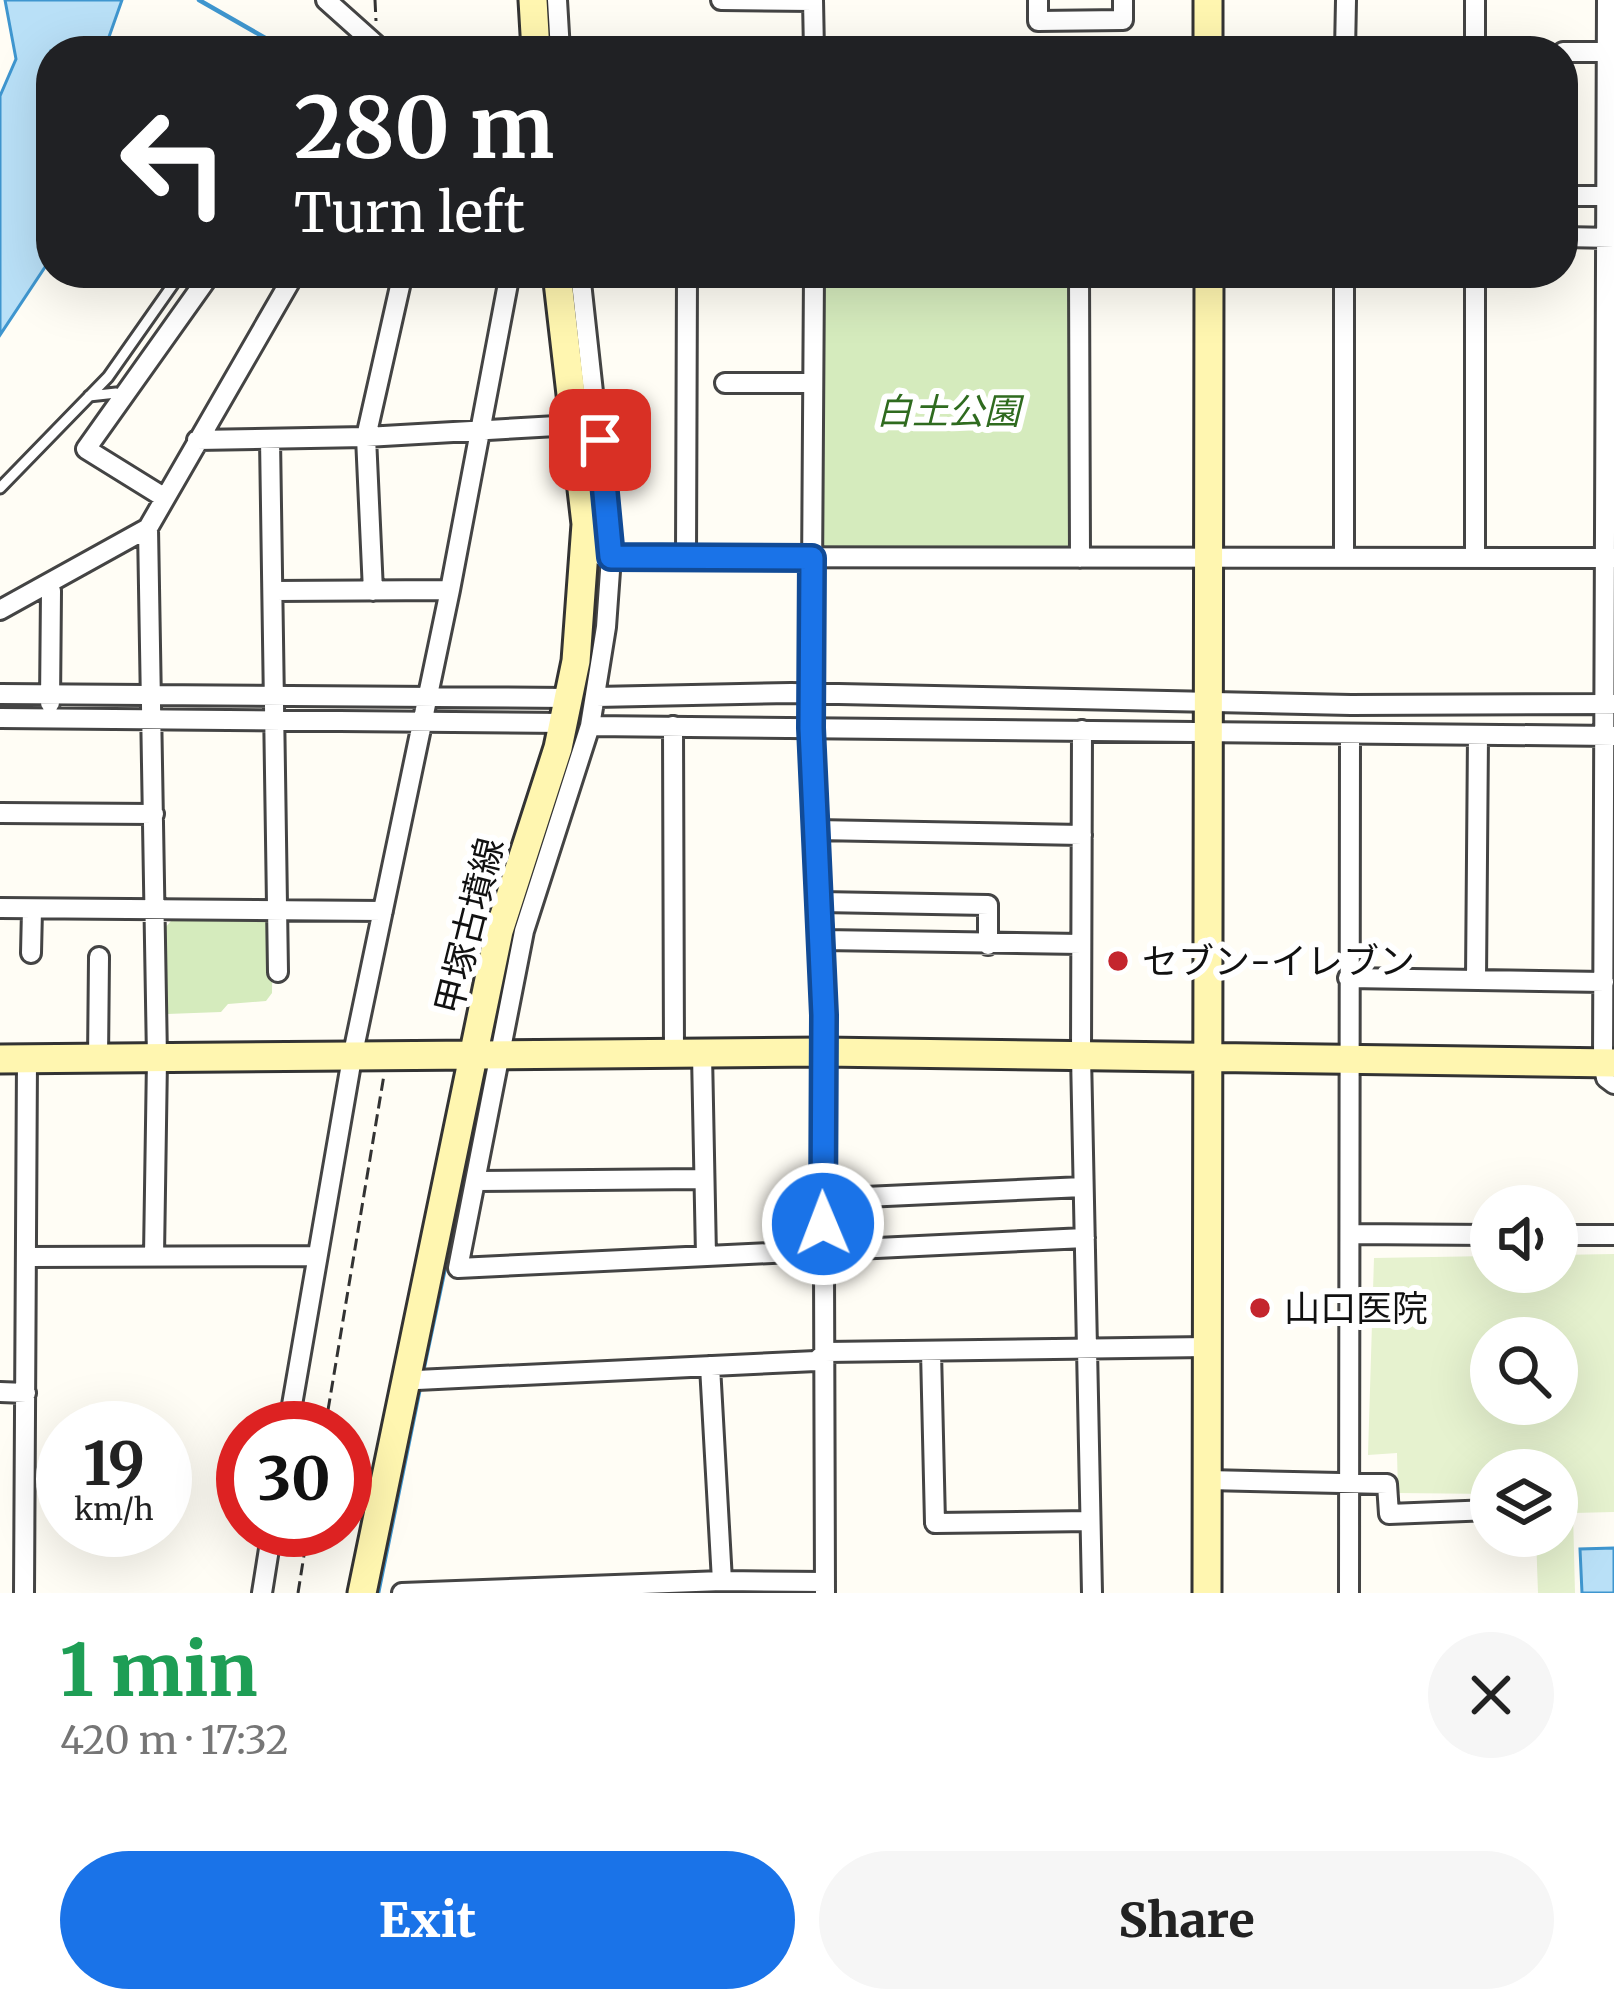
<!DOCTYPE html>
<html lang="en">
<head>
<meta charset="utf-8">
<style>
  :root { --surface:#fff; --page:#f6f6f6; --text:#222; --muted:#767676; --accent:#1a73e8 }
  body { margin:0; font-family:Merriweather,"Noto Sans JP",serif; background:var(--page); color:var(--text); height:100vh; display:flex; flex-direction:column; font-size:45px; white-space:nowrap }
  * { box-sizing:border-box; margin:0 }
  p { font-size:39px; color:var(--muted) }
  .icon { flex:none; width:66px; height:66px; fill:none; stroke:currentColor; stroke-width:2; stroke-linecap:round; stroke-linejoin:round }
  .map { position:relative; height:1593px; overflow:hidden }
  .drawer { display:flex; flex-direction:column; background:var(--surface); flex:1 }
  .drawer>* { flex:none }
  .hud { position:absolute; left:36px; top:36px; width:1542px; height:252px; border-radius:48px; box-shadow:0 12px 48px #0002; background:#202124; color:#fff; overflow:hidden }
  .buttons { position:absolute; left:1470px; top:1185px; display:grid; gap:24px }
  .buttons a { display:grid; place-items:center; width:108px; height:108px; border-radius:50%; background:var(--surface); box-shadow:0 12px 48px #0002; font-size:60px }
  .speed { position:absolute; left:36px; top:1401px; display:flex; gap:24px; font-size:60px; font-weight:700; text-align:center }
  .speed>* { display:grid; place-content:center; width:156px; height:156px; border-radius:50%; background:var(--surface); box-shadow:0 12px 48px #0002; line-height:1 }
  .speed small { font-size:30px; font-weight:400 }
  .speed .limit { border:18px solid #d22; background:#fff; color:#111 }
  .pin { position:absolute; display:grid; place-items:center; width:102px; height:102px; color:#fff; margin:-51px; border-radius:24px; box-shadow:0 6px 18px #0006 }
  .me { position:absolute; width:132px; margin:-66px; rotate:359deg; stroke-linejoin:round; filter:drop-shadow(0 0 9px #0008) }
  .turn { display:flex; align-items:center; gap:42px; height:252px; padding:0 60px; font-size:54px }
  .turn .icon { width:156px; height:156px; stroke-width:2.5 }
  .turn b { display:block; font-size:84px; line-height:102px }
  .round { display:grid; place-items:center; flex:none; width:126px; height:126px; border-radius:63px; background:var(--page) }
  .summary { display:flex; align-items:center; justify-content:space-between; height:204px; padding:0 60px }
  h1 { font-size:72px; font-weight:800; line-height:90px; color:#1e9e55 }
  .cta { display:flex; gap:24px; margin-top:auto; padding:24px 60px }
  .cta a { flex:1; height:138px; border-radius:72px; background:var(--accent); color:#fff; font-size:48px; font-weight:800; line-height:138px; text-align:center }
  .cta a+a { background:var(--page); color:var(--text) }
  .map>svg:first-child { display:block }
  .green { fill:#d5ebbd }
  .pitch { fill:#e6f2cf; fill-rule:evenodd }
  .water { fill:#b9e0f7; stroke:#3f96cf; stroke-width:3 }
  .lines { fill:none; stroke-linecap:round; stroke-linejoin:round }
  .stream { stroke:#3f96cf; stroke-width:4.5 }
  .lane-casing { stroke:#444; stroke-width:15 }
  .street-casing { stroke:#444; stroke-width:24 }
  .secondary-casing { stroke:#333; stroke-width:33 }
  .path { stroke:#333; stroke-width:3; stroke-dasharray:12 6; stroke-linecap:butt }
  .lane { stroke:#fff; stroke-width:9 }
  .street { stroke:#fff; stroke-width:18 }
  .secondary { stroke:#fff6b0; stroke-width:27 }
  .route-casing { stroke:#114b97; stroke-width:30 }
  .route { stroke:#1a73e8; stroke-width:21 }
  .poi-dot { fill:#c4262e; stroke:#fff; stroke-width:4.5 }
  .labels { text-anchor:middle; stroke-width:12; stroke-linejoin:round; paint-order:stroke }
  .park-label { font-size:36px; font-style:italic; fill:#2f6b1f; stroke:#fff }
  .street-label { font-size:36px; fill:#111; stroke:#fff }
  .poi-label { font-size:36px; fill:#111; stroke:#fff; text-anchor:start }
</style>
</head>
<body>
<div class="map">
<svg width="1614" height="1593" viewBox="0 0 1614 1593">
  <rect width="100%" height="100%" fill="#fffdf5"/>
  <path class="green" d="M 824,273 L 1073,273 L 1071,551 L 822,549 Z
    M 171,921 L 269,921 L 273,925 L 272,993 L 266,1001 L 228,1004 L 221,1012 L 167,1014 L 164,1010 L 164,929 Z"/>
  <path class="pitch" d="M 1614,1254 L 1614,1512 L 1573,1513 L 1575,1593 L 1538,1593 L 1536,1536 L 1557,1536 L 1557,1470 L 1491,1470 L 1491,1494 L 1398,1493 L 1397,1453 L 1368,1455 L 1374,1258 L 1491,1256 L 1491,1272 L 1557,1272 L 1557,1255 ZM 1491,1338 L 1557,1338 L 1557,1404 L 1491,1404 Z"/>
  <path class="water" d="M 5,0 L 122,0 L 104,51 L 51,51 L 51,258 L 0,335 L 0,96 L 16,59 Z
    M 1614,1548 L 1614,1593 L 1582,1593 L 1580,1549 Z"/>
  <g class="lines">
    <path class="stream" d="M 199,0 L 288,51
      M 550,27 L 551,51
      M 574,747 L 584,711
      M 526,895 L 545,837
      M 422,1376 L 488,1064
      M 378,1593 L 420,1387"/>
    <g class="lane-casing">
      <path id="lane" d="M 89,396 L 116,393 L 123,397
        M 0,488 L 108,377 L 181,273"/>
    </g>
    <g class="street-casing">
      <path id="street" d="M 326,0 L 383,51
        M 557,0 L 560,51
        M 721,0 L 813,1
        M 813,0 L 814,51
        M 1038,0 L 1038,21 L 1123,20 L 1123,0
        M 1607,0 L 1603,1063 L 1606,1078 L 1614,1084
        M 1345,51 L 1346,0
        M 1475,51 L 1475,0
        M 1563,52 L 1607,52
        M 1563,196 L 1606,196
        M 1563,237 L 1614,238
        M 580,273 L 611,557 L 606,627 L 590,726 L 524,931 L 458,1268 L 1085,1238
        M 814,273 L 811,728 L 823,940 L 825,1593
        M 1079,273 L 1080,558
        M 1475,273 L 1475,556
        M 725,383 L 812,383
        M 270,439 L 278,972
        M 197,440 L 366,437 L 574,425
        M 165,498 L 86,449 L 211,273
        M 148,528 L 157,1059 L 154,1255
        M 686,556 L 687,273
        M 603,557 L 1613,558
        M 1344,558 L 1344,273
        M 48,584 L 51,591 L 50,703
        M 273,591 L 450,590
        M 373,591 L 366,437 L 403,273
        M 0,610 L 148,528 L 295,273
        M 0,694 L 569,698
        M 596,697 L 791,693 L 1351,705 L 1614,704
        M 0,718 L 564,723
        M 590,726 L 1614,736
        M 673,726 L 674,1054
        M 1082,730 L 1081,1055 L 1092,1593
        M 0,813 L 154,814
        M 816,830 L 1082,835
        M 820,902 L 988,905 L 988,945
        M 0,908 L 383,911
        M 823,940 L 1081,944
        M 31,953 L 32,910
        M 1348,978 L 1604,982
        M 1476,979 L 1478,735
        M 702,1054 L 706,1256
        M 98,1060 L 99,957
        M 476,1181 L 702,1179
        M 821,1199 L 1083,1187
        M 1351,1234 L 1491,1235
        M 1557,1235 L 1614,1235
        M 27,1257 L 315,1256
        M 931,1351 L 935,1523 L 1090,1521
        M 710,1366 L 722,1581
        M 407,1375 L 417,1380 L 816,1361 L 826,1352 L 1207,1347
        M 0,1392 L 26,1393
        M 288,1428 L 352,1058 L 450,590 L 510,273
        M 1207,1480 L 1387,1484 L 1389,1514 L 1491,1510
        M 24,1593 L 27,1060
        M 262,1593 L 272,1530
        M 402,1593 L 722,1581 L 825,1582
        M 1349,1593 L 1350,734"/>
    </g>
    <g class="secondary-casing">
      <path id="secondary" d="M 533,0 L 536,51
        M 1208,51 L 1208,0
        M 0,1059 L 824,1052 L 1614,1063
        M 362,1593 L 499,931 L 558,748 L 576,661 L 586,524 L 557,273
        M 1207,1593 L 1209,273"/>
    </g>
    <path class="path" d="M 375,0 L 376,21
      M 325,1428 L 384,1075
      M 298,1593 L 308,1530"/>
    <use href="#lane" class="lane"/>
    <use href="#street" class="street"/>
    <use href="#secondary" class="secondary"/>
  </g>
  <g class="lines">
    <g class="route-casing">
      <path id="route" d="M 600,440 L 611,557 L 812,558 L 811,728 L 824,1015 L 823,1224"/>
    </g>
    <use href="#route" class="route"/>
  </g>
  <g class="poi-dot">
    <circle cx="1118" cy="961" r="12"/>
    <circle cx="1260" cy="1308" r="12"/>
  </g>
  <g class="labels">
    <g class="park-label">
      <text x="948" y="424">白土公園</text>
    </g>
    <g class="street-label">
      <text transform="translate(469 926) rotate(-76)" y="13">甲塚古墳線</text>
    </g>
    <g class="poi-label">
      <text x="1142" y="974">セブン-イレブン</text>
      <text x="1284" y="1321">山口医院</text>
    </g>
  </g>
</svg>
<div class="buttons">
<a><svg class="icon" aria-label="sound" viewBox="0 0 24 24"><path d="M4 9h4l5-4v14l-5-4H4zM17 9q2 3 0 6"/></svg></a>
<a><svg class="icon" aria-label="search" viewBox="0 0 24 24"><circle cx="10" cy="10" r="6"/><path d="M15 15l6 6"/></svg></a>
<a><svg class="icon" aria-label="layers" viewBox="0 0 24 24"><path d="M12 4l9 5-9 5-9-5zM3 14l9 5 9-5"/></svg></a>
</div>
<div class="speed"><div>19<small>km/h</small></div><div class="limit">30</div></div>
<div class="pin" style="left:600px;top:440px;background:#d93025"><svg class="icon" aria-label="arrive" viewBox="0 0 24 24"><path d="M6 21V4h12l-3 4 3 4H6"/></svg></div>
<svg class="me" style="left:823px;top:1224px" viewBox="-20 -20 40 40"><circle r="17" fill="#1a73e8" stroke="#fff" stroke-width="3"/><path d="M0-11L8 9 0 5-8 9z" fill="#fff"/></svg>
<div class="hud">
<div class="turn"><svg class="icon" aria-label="left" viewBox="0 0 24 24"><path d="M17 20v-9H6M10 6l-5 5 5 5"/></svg><div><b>280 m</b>Turn left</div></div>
</div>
</div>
<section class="drawer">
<div class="summary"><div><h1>1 min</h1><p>420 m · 17:32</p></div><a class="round"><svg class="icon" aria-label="close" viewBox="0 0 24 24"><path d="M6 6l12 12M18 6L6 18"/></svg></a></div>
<div class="cta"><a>Exit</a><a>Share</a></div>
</section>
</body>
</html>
